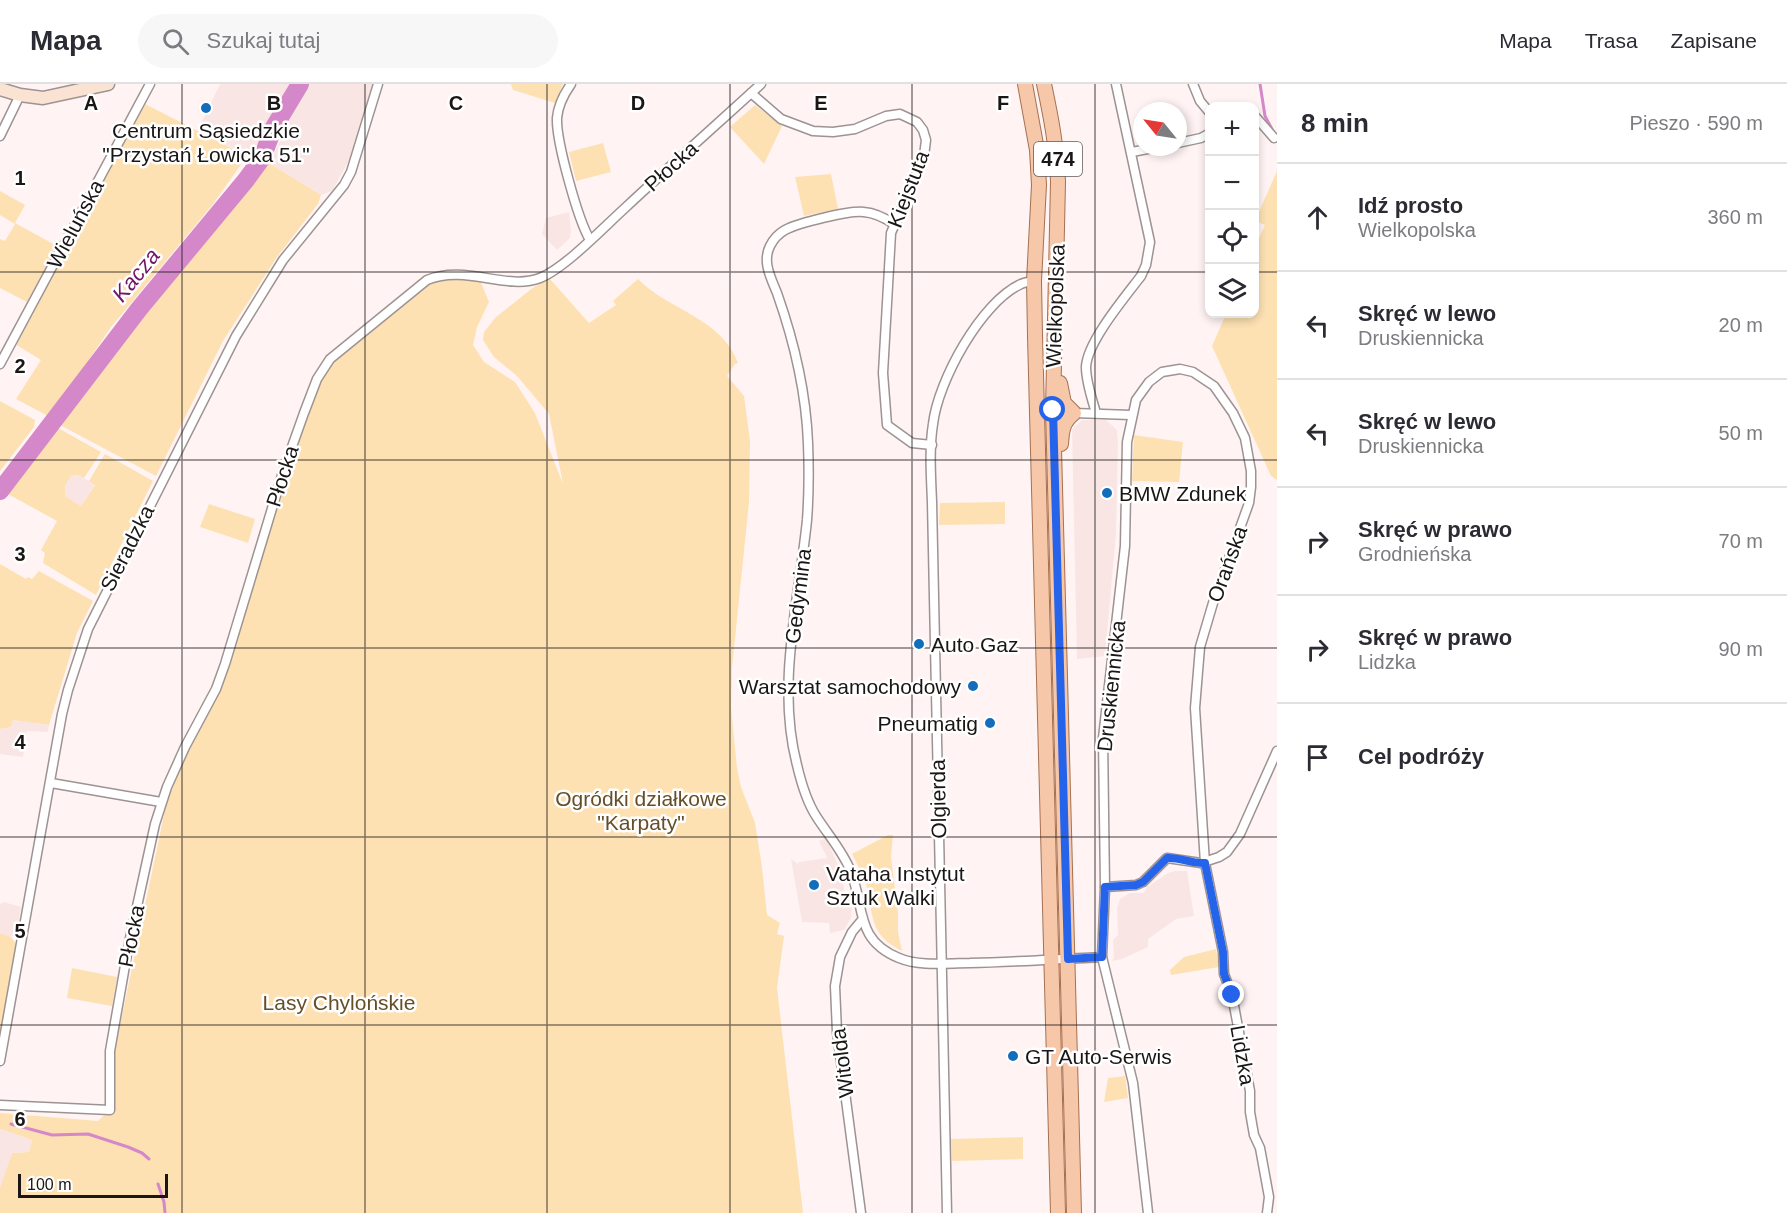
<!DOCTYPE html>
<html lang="pl">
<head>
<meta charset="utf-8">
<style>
  body { margin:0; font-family:Arial,sans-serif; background:#f7f7f7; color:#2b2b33 }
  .controls { position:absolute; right:18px; top:18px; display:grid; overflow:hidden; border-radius:12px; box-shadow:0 3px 9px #0003 }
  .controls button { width:54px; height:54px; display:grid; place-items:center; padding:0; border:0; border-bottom:2px solid #e1e1e2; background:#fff; color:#2b2b33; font:30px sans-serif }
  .compass { position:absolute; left:1133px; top:18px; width:54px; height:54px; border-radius:50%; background:#fff; box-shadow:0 3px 9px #0003; rotate:300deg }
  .scale { position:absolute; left:18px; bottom:15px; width:150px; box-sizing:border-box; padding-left:6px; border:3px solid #191615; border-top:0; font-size:16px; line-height:21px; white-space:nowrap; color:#191615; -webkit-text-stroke:4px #fff; paint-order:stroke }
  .stop { position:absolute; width:18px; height:18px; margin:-14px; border:4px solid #2563eb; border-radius:50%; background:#fff }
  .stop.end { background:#2563eb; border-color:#fff; box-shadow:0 2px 6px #0008 }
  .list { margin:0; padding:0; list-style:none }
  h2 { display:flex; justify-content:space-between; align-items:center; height:78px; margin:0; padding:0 24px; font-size:26px }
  h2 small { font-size:20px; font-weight:400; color:#7c7c81 }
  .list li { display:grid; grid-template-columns:39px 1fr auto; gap:18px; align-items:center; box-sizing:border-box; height:108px; padding:0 24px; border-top:2px solid #e1e1e2 }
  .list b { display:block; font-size:22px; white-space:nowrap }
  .list p { margin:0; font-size:20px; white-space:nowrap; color:#7c7c81 }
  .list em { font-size:20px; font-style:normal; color:#7c7c81 }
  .icon { flex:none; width:33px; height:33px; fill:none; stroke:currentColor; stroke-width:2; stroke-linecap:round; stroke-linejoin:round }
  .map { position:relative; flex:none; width:1277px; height:1129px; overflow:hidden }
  header { display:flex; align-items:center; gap:36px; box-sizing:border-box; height:84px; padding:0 30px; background:#fff; border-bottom:2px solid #e1e1e2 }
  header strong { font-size:28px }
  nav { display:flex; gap:33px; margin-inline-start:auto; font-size:21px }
  .search { width:420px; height:54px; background:#f7f7f7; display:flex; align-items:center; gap:15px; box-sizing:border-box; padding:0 21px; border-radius:33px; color:#7c7c81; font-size:22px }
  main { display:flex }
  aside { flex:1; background:#fff }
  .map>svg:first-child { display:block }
  .built { fill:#f9e6e4 }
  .green { fill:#fde1b3 }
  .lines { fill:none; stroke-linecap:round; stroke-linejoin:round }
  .stream { stroke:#d488ca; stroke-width:3 }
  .river { stroke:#d488ca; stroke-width:18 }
  .street-casing { stroke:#9d9392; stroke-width:11 }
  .secondary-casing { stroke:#9d9392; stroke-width:15 }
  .primary-casing { stroke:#a57151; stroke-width:16 }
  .street { stroke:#fff; stroke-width:8 }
  .secondary { stroke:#fbe3d4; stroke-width:12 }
  .primary { stroke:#f7c7aa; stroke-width:14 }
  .route { stroke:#2563eb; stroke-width:8 }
  .grid { fill:none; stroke:#191615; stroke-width:1.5; stroke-opacity:0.55 }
  .poi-dot { fill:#126dba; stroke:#fff; stroke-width:2 }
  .labels { text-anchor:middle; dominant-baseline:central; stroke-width:5; stroke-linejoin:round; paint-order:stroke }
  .shield { fill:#fff; stroke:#5e5c5b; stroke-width:1.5 }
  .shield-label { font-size:20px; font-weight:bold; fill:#191615 }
  .poi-label { font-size:21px; fill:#191615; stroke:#fff; text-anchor:start }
  .street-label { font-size:21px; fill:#191615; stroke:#fff }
  .park-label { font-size:21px; fill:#664f28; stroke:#fff }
  .water-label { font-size:22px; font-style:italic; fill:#71156a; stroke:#fff }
  .grid-label { font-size:20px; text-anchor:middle; font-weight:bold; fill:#191615; stroke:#fff; stroke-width:5; stroke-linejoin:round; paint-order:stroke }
</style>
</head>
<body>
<header>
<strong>Mapa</strong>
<div class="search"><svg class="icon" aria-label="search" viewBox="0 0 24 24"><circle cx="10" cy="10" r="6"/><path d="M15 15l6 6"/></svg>Szukaj tutaj</div>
<nav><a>Mapa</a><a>Trasa</a><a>Zapisane</a></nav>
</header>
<main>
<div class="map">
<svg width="1277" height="1129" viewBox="0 0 1277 1129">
  <rect width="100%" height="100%" fill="#fff4f3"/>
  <!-- built -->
  <g class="built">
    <polygon points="220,0 372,0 352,71 332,107 321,111 269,79 288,42 285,40 263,80 198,46"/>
    <polygon points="569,128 571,146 570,154 557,166 542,150 546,134"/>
    <polygon points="1082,336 1106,336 1117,346 1118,358 1116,450 1105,572 1077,575 1072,346"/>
    <polygon points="78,391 95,400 81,422 65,412 65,402 71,392"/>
    <polygon points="13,636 49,641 48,648 27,647 23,673 0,670 0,645 11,643"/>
    <polygon points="826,754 842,790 845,812 850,812 852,820 851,834 844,846 830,849 829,839 802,838 791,775 798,780 799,778 827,774 819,757"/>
    <polygon points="1175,787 1187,787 1194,832 1176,835 1148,855 1148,863 1122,875 1112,877 1114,873 1113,856 1118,851 1117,824 1120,815 1130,809 1144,809 1147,803 1168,789"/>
    <polygon points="4,818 21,823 16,850 11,853 0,849 0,820"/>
    <polygon points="0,1045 32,1056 29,1068 12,1069 0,1103"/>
  </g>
  <!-- green -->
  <g class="green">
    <polygon points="511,0 563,0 555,19 513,6"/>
    <polygon points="145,20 247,72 213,120 111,243 50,333 16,315 41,276 15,260"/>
    <polygon points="755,21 782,42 764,80 730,43"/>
    <polygon points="603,59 611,88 576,97 569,68"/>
    <polygon points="269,79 321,111 318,120 277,173 223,257 156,392 60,341 73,324 71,318 78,309 84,306 121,253"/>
    <polygon points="1277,87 1277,396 1271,392 1212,262 1226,230 1254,230 1255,163 1265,141 1255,137"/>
    <polygon points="831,90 838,125 804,132 795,93"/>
    <polygon points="0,107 25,121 15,139 57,162 27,218 0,204 0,155 5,157 15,140 0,131"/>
    <path d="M 440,195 L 480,196 L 489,218 L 477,243 L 473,261 L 484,278 L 515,298 L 535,329 L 563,400 L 549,330 L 517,292 L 494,273 L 483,256 L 484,248 L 496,233 L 534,203 L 550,195 L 589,239 L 616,221 L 613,217 L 638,195 C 668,226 722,234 738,279 L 735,280 L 727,292 L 744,312 L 750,357 L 749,418 L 732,584 L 731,623 L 737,684 L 741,703 L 755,739 L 762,783 L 767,831 L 780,839 L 777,850 L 784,852 L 777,904 L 803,1129 L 0,1129 L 0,1103 L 12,1069 L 29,1068 L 32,1056 L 0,1045 L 0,1029 L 98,1037 L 110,1026 L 115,1017 L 114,970 L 166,721 L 188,666 L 219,608 L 229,581 L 286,391 L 325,286 L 337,273 L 420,204 Z"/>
    <polygon points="0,317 35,336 34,343 0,387"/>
    <polygon points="58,344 101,368 84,394 78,391 71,392 65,402 65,412 81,422 95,401 89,397 105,370 153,397 96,511 43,479 45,469 41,466 57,437 8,410 44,358 46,359"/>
    <polygon points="1134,351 1183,358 1179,398 1132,397"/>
    <polygon points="1005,418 1005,440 939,441 940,419"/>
    <polygon points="209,420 255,435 248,459 200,443"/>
    <polygon points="0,480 26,495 28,493 32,495 39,487 93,517 77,549 49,641 13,636 11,643 0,645"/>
    <path d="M 888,751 L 893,751 L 891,773 L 898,829 L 898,848 L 902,867 C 868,850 874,831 866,800 C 863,790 857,780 852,770 Z"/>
    <polygon points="0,849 11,853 16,860 0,949"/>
    <polygon points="1216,865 1219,883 1171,891 1170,886 1184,873"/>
    <polygon points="72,884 117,893 112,922 67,914"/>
    <polygon points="1125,992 1128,1014 1104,1018 1108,994"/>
    <polygon points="1023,1053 1023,1075 952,1077 951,1055"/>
  </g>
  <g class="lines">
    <!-- stream -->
    <g class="stream">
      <polyline points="1260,0 1265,32 1273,47"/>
      <polyline points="11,1040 52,1051 88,1050 128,1063 142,1069 149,1075"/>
      <polyline points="158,1100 164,1118 165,1129"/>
    </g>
    <!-- river -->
    <polyline class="river" points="0,407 139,225 246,96 262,74 273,45 300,0"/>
    <defs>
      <g id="street">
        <path d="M 571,0 C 564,10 558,22 557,34 C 556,57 578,136 590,156"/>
        <polyline points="1193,0 1200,17 1210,29"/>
        <polyline points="751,9 781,35 813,47 833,48 855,45 886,32 900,30 917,38 923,46 926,56 924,72 891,149 883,289 887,341 912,359 932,361"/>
        <polyline points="1254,31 1274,54"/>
        <polyline points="0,52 20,11"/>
        <polyline points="1178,59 1201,54 1210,49"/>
        <polyline points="1132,68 1158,63"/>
        <path d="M 894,140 C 885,134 875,129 864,128 C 850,126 798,139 785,146 C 778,150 773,156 770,162 C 762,178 771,194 777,209 C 794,257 806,308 808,359 C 809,385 809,410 807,436 C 799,516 776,601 797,681 C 801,698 807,718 816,732 C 828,751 843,767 851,788 C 865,824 855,856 899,874 C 921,883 947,879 970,879 C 1014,878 1058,875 1102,873"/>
        <polyline points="0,280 150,0"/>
        <polyline points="1074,329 1131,331"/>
        <path d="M 1096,329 C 1092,315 1086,298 1086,283 C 1087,258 1125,213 1141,192 L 1146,181 L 1150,158 L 1116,0"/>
        <polyline points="51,699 161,718"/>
        <polyline points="1105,803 1136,801 1143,798 1167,774 1201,779 1219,773 1227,768 1240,750 1277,667"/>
        <polyline points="0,977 62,630 68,606 88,545 236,252 283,176 344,101 351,88 378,0"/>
        <path d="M 0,1021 L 110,1026 L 110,967 L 129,859 L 155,740 L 167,703 L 185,663 L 216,605 L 225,580 L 283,388 L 304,329 L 317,295 L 330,275 L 427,196 C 466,180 506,207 540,194 C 565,184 604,143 625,124 C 670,82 716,41 761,0"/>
        <polyline points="861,1129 837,948 835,902 840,873 852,848 862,836"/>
        <path d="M 947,1129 L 932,418 C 931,392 929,365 933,340 C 938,297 981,218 1021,200 C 1025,198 1030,198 1034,197"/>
        <polyline points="1148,1129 1133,999 1102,873 1105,803 1103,654 1125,462 1127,358 1136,316 1149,298 1162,288 1180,285 1193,288 1214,302 1233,329 1245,354 1251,387 1251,403 1249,419 1213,519 1200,563 1195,624 1205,779 1223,868 1224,890 1232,911 1250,1007 1250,1028 1254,1051 1260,1064 1269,1113 1267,1129"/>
      </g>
      <polyline id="secondary" points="0,5 20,11 43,14 108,0"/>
      <g id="primary">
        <polyline points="1025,0 1037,66 1039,101 1034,197 1035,252 1058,1129"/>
        <path d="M 1044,0 C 1051,33 1057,64 1058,98 L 1053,326 L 1074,1129"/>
        <path d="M 1060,299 L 1064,319 L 1074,329 C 1063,338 1062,345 1061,360"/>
      </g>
    </defs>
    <!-- street casing -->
    <use href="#street" class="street-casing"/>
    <!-- secondary casing -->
    <use href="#secondary" class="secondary-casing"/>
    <!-- primary casing -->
    <use href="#primary" class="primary-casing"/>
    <!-- street -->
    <use href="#street" class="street"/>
    <!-- secondary -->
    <use href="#secondary" class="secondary"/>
    <!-- primary -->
    <use href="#primary" class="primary"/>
  </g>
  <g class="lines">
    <!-- route -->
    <path class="route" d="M 1053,326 L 1068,875 L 1102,873 L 1105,803 L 1136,801 L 1143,798 L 1167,774 C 1180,773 1191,780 1205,779 L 1223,868 L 1224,890 L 1232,911"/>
  </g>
  <!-- grid -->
  <path class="grid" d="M 182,0 L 182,1129M 365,0 L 365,1129M 547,0 L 547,1129M 730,0 L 730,1129M 912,0 L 912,1129M 1095,0 L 1095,1129M 0,188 L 1210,188M 1254,188 L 1277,188M 0,376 L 1277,376M 0,564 L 1277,564M 0,753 L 1277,753M 0,941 L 1277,941"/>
  <!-- markers -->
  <g class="poi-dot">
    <circle cx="206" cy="24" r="6"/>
    <circle cx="1107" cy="409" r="6"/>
    <circle cx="919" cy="560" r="6"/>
    <circle cx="973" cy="602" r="6"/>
    <circle cx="990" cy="639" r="6"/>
    <circle cx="814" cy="801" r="6"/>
    <circle cx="1013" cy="972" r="6"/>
  </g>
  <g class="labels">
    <!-- shield labels -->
    <rect class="shield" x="1034" y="58" width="48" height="34" rx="4.5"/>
    <g class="shield-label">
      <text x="1058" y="75">474</text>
    </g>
    <!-- poi labels -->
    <g class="poi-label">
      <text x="206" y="46" text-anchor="middle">Centrum Sąsiedzkie<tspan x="206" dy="24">"Przystań Łowicka 51"</tspan></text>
      <text x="1119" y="409">BMW Zdunek</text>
      <text x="931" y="560">Auto Gaz</text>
      <text x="961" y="602" text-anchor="end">Warsztat samochodowy</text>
      <text x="978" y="639" text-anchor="end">Pneumatig</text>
      <text x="826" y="789">Vataha Instytut<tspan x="826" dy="24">Sztuk Walki</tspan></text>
      <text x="1025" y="972">GT Auto-Serwis</text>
    </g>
    <!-- street labels -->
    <g class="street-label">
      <text transform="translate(671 82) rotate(-42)">Płocka</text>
      <text transform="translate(908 105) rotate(-69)">Kiejstuta</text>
      <text transform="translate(75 140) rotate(-62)">Wieluńska</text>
      <text transform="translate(1055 222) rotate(-88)">Wielkopolska</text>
      <text transform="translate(282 392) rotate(-72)">Płocka</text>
      <text transform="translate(127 464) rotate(-63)">Sieradzka</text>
      <text transform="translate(1227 480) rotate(-70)">Orańska</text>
      <text transform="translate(798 512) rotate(-83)">Gedymina</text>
      <text transform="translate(1111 602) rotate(-84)">Druskiennicka</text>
      <text transform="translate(938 715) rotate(-91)">Olgierda</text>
      <text transform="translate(131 852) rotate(-79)">Płocka</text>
      <text transform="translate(1243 971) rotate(80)">Lidzka</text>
      <text transform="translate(842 979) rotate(-97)">Witolda</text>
    </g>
    <!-- park labels -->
    <g class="park-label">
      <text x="641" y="714">Ogródki działkowe<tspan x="641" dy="24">"Karpaty"</tspan></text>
      <text x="339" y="918">Lasy Chylońskie</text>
    </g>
    <!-- water labels -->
    <g class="water-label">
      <text transform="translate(136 191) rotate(-51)">Kacza</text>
    </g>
  </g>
  <g class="grid-label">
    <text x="91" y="26">A</text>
    <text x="274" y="26">B</text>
    <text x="456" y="26">C</text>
    <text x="638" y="26">D</text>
    <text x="821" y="26">E</text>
    <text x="1003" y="26">F</text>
    <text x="20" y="101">1</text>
    <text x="20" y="289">2</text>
    <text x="20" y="477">3</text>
    <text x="20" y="665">4</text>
    <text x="20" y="854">5</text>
    <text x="20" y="1042">6</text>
  </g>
</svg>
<div class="controls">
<button>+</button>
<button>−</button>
<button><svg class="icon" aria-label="locate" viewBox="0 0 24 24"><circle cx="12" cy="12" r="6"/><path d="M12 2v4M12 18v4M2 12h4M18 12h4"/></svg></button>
<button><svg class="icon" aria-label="layers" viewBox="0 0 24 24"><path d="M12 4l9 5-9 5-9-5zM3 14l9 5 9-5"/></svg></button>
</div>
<svg class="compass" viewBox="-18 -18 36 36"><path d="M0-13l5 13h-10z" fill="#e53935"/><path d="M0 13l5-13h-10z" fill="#7c7c81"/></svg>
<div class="scale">100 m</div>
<div class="stop" style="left:1053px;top:326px"></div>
<div class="stop end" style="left:1232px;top:911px"></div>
</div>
<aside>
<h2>8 min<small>Pieszo · 590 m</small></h2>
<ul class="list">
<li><svg class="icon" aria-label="ahead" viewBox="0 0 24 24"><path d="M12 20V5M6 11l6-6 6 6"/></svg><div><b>Idź prosto</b><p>Wielkopolska</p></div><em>360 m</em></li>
<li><svg class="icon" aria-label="left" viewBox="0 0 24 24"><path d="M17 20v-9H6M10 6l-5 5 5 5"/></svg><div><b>Skręć w lewo</b><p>Druskiennicka</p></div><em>20 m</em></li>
<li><svg class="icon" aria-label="left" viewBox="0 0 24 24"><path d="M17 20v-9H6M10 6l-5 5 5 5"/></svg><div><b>Skręć w lewo</b><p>Druskiennicka</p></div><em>50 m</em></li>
<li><svg class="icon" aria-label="right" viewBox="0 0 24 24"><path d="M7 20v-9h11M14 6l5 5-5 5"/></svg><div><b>Skręć w prawo</b><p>Grodnieńska</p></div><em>70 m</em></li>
<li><svg class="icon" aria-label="right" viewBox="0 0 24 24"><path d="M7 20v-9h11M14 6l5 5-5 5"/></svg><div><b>Skręć w prawo</b><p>Lidzka</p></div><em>90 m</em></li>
<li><svg class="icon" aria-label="arrive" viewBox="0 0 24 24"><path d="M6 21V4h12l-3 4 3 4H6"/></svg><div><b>Cel podróży</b></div></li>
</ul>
</aside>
</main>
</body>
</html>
